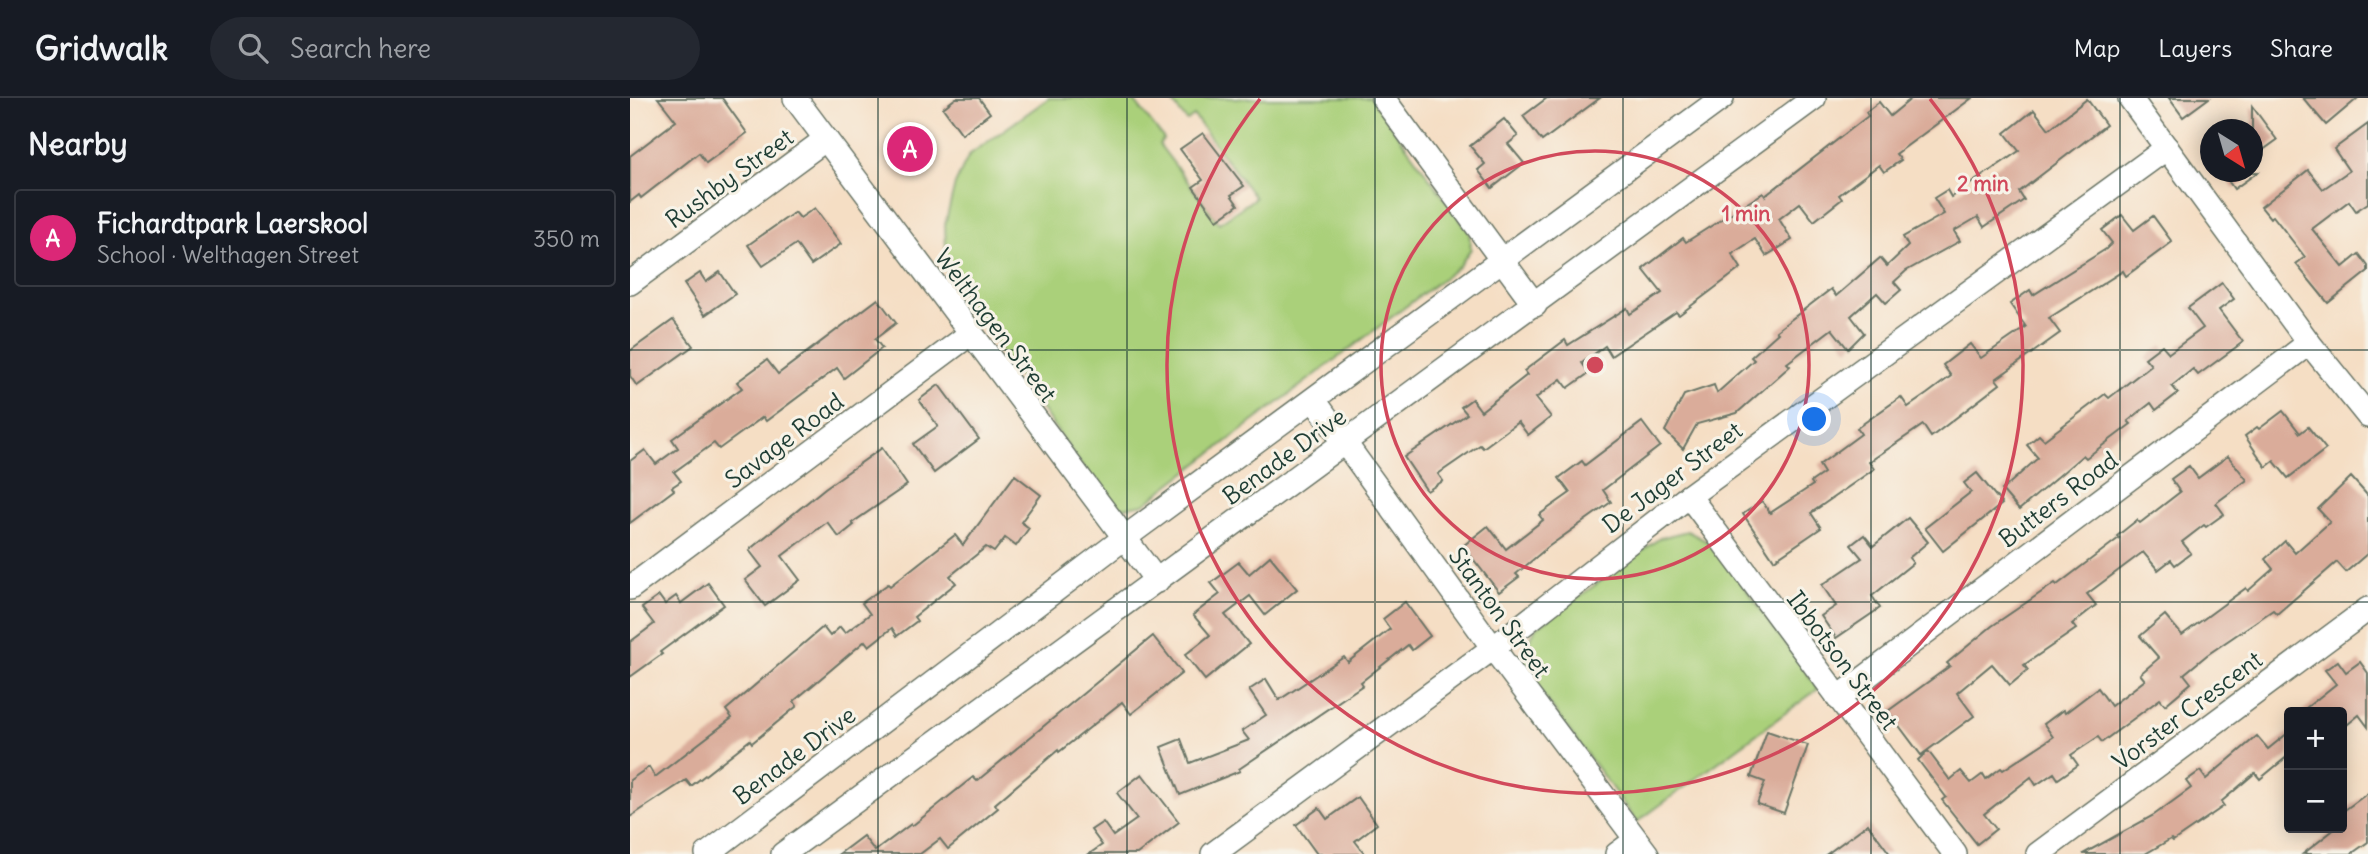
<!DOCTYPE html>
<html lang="en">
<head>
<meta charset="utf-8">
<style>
  body { margin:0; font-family:Delius,sans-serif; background:#242831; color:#f1f3f6 }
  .controls { position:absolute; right:21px; bottom:21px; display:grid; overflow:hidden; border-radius:7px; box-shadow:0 4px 18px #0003 }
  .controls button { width:63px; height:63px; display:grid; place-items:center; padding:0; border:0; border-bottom:2px solid #363941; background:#171b24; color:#f1f3f6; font:35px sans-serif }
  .compass { position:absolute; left:1570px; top:21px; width:63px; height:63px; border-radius:50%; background:#171b24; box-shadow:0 4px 18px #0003; rotate:143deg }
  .you { position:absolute; left:1185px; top:322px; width:24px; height:24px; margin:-18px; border:5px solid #fff; border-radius:50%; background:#1a73e8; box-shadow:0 0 0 10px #1a73e833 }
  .badge { display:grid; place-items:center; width:46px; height:46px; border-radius:50%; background:#db2777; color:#fff; font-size:23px; font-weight:700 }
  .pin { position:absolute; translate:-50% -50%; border:4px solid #fff; box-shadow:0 2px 7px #0006 }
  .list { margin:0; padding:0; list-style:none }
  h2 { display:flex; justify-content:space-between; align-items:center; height:91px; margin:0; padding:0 28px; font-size:30px }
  h2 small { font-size:23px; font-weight:400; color:#9ea1a6 }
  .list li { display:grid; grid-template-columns:46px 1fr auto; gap:21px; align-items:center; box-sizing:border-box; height:98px; margin:0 14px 14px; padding:0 14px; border:2px solid #363941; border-radius:7px }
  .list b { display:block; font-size:26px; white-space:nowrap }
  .list p { margin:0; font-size:23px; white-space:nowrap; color:#9ea1a6 }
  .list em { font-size:23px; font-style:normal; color:#9ea1a6 }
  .icon { flex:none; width:38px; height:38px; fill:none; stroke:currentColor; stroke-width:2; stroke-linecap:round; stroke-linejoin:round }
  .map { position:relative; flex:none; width:1738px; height:756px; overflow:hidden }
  header { display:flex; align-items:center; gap:42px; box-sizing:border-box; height:98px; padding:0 35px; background:#171b24; border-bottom:2px solid #363941 }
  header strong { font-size:33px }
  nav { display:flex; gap:38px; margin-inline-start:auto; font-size:24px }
  .search { width:490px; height:63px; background:#242831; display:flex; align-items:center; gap:18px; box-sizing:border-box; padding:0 24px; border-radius:38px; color:#9ea1a6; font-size:26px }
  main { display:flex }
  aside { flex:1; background:#171b24 }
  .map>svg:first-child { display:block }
  .green { fill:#aad07a; stroke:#648657; stroke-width:2 }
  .building { fill:#daac9a }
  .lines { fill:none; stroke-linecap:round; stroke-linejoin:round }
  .minor-casing { stroke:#6a7566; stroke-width:26 }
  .minor { stroke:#fff; stroke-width:23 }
  .grid { fill:none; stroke:#1f3d34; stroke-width:2; stroke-opacity:0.55 }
  .ring { fill:none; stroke:#d1495b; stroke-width:3.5 }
  .labels { text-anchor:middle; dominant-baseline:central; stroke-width:6; stroke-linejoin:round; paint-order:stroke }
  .street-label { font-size:24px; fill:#1f3d34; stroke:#f7f3e8 }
  .centre { fill:#d1495b; stroke:#f7f3e8; stroke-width:3.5 }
  .ring-label { font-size:21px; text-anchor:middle; font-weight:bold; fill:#d1495b; stroke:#f7f3e8; stroke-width:6; stroke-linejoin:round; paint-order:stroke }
</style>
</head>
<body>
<header>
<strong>Gridwalk</strong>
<div class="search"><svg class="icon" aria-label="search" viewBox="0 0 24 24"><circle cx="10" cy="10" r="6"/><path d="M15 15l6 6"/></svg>Search here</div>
<nav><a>Map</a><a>Layers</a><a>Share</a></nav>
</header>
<main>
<aside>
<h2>Nearby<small></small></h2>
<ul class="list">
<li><span class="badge">A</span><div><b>Fichardtpark Laerskool</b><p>School · Welthagen Street</p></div><em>350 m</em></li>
</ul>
</aside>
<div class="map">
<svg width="1738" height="756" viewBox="0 0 1738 756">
  <rect width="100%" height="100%" fill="#f7f3e8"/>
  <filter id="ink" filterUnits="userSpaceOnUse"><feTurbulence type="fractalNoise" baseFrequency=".0143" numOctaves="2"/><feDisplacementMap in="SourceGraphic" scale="14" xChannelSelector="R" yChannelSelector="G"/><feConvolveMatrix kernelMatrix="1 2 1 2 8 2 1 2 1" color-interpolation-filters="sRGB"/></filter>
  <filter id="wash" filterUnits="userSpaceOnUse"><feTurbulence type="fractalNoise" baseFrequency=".00686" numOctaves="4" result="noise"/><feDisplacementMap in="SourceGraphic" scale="28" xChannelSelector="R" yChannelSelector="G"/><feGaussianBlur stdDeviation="1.57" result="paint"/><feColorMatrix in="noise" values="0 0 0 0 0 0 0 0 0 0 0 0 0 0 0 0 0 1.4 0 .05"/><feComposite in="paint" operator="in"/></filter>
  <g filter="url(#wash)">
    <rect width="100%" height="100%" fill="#f5dec4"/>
    <!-- green -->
    <g class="green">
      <polygon points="419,0 502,0 534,41 529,46 589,125 625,100 564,18 557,23 539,0 741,0 839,134 841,151 828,169 514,406 492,410 470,394 317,176 315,127 325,86 339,57"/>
      <polygon points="1057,433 1084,447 1188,591 1007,724 895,573 894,552 906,530 1030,440"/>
    </g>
    <g id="blocks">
      <!-- building -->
      <g class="building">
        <polygon points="28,0 92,0 117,35 76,65 69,55 11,100 9,97 0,104 0,58 46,23"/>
        <polygon points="326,0 349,0 360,15 332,36 313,10"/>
        <polygon points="917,0 970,0 912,43 893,18"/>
        <polygon points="1282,0 1342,0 1266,56 1271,62 1254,74 1249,67 1209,97 1212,101 1184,123 1170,105 1149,121 1162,142 1136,158 1125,141 1102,156 1111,170 1049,217 1046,214 981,258 975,248 952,265 959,275 938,290 931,281 906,300 921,319 898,337 888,324 853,350 850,347 808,376 813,383 797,393 774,359 837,316 831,309 842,301 851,313 897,277 894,273 935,242 938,247 997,210 1000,216 1032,195 1013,171 1053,140 1056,144 1133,95 1135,98 1238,18 1236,14 1249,4 1260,18"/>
        <polygon points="1539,0 1579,0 1553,19"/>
        <polygon points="1673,0 1728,0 1696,27"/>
        <polygon points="1457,1 1476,27 1389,94 1394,102 1354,129 1348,119 1324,133 1330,143 1276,173 1264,184 1271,192 1256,205 1247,195 1221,218 1234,235 1218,251 1202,231 1157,265 1160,268 1107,315 1067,326 1053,351 1035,333 1054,297 1084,287 1087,295 1124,262 1121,259 1148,235 1146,233 1201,191 1206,198 1250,160 1257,168 1278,148 1273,139 1314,116 1304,100 1317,92 1321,99 1389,53 1375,35 1404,12 1419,31"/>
        <polygon points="1622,8 1647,42 1622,60"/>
        <polygon points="874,21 888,38 878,46 894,65 862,90 848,72 855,66 840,48"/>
        <polygon points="1738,26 1738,105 1726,113 1719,103 1682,131 1713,169 1729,156 1738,168 1738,173 1698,205 1666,166 1675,159 1643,118 1640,120 1631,109 1678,72 1693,91 1719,73 1704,51"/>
        <polygon points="573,35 614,88 601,97 608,107 587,122 563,89 573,82 550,51"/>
        <polygon points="1592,74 1628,74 1604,91"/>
        <polygon points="185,110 211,146 181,167 166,146 133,168 118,147 165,114 170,120"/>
        <polygon points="1492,117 1504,132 1523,118 1542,144 1496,178 1493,173 1419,220 1430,235 1366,281 1370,286 1301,339 1293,327 1239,364 1244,371 1181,415 1191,430 1144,462 1113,416 1132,403 1140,415 1183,387 1181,384 1194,375 1189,367 1231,336 1227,330 1271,299 1278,309 1297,296 1321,278 1313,267 1340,246 1351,260 1396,229 1380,206 1400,192 1403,197 1476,151 1482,145 1472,132"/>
        <polygon points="90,174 105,196 75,217 54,186 70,175 76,184"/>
        <polygon points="1592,185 1604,201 1589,212 1613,244 1568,277 1563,271 1542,288 1548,295 1526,312 1521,305 1498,323 1501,326 1456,360 1453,357 1389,412 1372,392 1408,360 1397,347 1409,337 1414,342 1475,296 1479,300 1521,267 1515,260 1532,247 1539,255 1573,230 1558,210"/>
        <polygon points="248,201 266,225 245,241 252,250 214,280 207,270 136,323 133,319 89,351 84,345 44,374 51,383 42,389 44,392 0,425 0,363 15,352 26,366 48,350 42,341 112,290 107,284 137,262 148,276"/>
        <polygon points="43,222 63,248 7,288 0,278 0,253"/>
        <polygon points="309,287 349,341 304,375 283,346 308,328 289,302"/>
        <polygon points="1653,313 1670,335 1678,329 1696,351 1658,380 1644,363 1636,369 1615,338 1627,329 1629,331"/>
        <polygon points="1012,324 1030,348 973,392 981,404 918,449 886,476 889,479 869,494 833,448 858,428 876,451 913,422 909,417 940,395 929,380 952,363 955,367"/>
        <polygon points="252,350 277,387 222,425 224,427 209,439 197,424 152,458 170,482 135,508 115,482 132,469 119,452 195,390"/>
        <polygon points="1598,358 1617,382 1586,405 1594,416 1576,429 1574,427 1552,444 1561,455 1545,467 1541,462 1528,472 1513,454 1457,496 1466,507 1442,526 1446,531 1394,567 1398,572 1380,587 1362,566 1327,595 1344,618 1291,657 1258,613 1320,568 1317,565 1362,528 1425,485 1427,487 1489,440 1487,438 1507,422 1510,425 1550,394 1541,381 1559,368 1568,380"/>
        <polygon points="1347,375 1372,406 1313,453 1295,430 1341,394 1334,385"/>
        <polygon points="385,377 411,397 391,424 399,430 386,448 375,440 364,454 356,449 320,478 326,485 284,519 287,523 267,538 262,530 239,548 235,543 164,603 167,608 122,645 120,642 61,688 56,682 0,719 0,682 19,669 25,679 102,620 96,612 193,529 200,538 210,529 215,535 240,516 232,505 258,486 260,488 325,437 333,447"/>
        <polygon points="1721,379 1738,398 1738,455 1716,474 1707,464 1647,516 1643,512 1577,557 1554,576 1561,585 1535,607 1530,601 1472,644 1468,639 1441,657 1448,667 1428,681 1424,675 1406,687 1401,679 1354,716 1366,731 1347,746 1312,702 1316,699 1288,662 1298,653 1320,682 1331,673 1341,685 1353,676 1356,681 1371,670 1373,672 1423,639 1414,626 1433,612 1435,615 1468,590 1481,608 1515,582 1510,576 1529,560 1510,538 1535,517 1552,537 1616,490 1618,493 1643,471 1635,461 1655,443 1665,455 1700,424 1688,411"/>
        <polygon points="1278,420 1298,444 1279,460 1283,465 1242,498 1250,510 1206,540 1191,518 1206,508 1192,487 1232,460 1221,447 1234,437 1243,448"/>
        <polygon points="640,458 667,491 635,517 620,498 595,517 619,546 575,582 555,557 580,537 563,517 590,496 581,485 609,464 619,476"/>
        <polygon points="78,485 94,507 30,554 32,556 0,579 0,544 24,526 12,510 29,498 35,506 46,498 51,505"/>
        <polygon points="775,504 800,538 782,552 778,547 731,584 733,587 609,671 610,673 550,697 531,649 551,641 560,665 619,642 612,633 636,617 619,592 636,581 649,602 714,559 718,564 760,531 753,521"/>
        <polygon points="523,538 552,575 501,616 492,604 429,654 428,652 365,706 368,710 318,751 310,741 290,756 209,756 233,738 245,753 281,726 282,728 343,679 347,683"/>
        <polygon points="1708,563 1716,574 1730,564 1738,575 1738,629 1729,617 1712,631 1712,614 1671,614 1706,586 1695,572"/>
        <polygon points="1137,633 1178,647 1154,715 1127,706 1135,684 1121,679"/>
        <polygon points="1659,634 1659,657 1630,681 1625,675 1591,704 1594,708 1543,743 1541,741 1515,756 1453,756 1524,717 1561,690 1556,683 1570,673 1576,681 1627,638 1638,651"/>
        <polygon points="512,676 549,724 507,756 459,756 472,747 461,732 473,724 483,738 507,721 487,695"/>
        <polygon points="1738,695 1738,744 1721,756 1673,756 1706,730 1712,730 1712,714"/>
        <polygon points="728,699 747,726 725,743 735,756 687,756 666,727 689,710 697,721"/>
        <polygon points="1238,726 1260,756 1197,756"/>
      </g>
    </g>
  </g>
  <g filter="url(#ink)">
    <use href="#blocks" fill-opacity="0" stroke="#6a7566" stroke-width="2"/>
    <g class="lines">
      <defs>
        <g id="minor">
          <polyline points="165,0 527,483"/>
          <polyline points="753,0 905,207"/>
          <polyline points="1500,0 1679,245 1738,318"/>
          <polyline points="0,185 196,41"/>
          <polyline points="684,302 863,550 1017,756"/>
          <polyline points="1059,398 1325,756"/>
          <polyline points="0,490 340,236"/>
          <polyline points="1208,600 1679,245"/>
          <polyline points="77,756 493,441 1092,0"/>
          <polyline points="153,756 1184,0"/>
          <polyline points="583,756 863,550 1059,398 1537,50"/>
          <polyline points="987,756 1006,742"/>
          <polyline points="1408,756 1738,511"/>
        </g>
      </defs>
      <!-- minor casing -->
      <use href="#minor" class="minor-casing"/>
      <!-- minor -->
      <use href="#minor" class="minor"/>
    </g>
  </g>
  <!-- grid -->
  <path class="grid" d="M 248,0 L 248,756M 497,0 L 497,756M 745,0 L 745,756M 993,0 L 993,756M 1241,0 L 1241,756M 1490,0 L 1490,756M 0,252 L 1738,252M 0,504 L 1738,504"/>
  <!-- distance rings -->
  <g class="ring">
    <circle cx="965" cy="267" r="214"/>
    <path d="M1300 1A428 428 0 1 1 630 1"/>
  </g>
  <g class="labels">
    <!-- street labels -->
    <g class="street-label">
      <text transform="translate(99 80) rotate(-36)">Rushby Street</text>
      <text transform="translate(366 227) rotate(53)">Welthagen Street</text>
      <text transform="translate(154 342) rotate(-37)">Savage Road</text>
      <text transform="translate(654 358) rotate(-36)">Benade Drive</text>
      <text transform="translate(1042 379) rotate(-37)">De Jager Street</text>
      <text transform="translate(1428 401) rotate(-37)">Butters Road</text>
      <text transform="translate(870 514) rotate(54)">Stanton Street</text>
      <text transform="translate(1213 562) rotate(53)">Ibbotson Street</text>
      <text transform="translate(1557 612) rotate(-37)">Vorster Crescent</text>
      <text transform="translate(164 657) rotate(-37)">Benade Drive</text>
    </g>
  </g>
  <circle cx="965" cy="267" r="10" class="centre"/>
  <g class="ring-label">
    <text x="1353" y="93">2 min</text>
    <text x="1116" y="123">1 min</text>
  </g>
</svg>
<div class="controls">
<button>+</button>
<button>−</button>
</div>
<svg class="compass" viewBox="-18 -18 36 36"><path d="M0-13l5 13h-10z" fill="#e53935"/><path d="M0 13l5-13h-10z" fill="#9ea1a6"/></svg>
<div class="you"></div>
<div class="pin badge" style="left:280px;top:51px">A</div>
</div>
</main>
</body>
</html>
